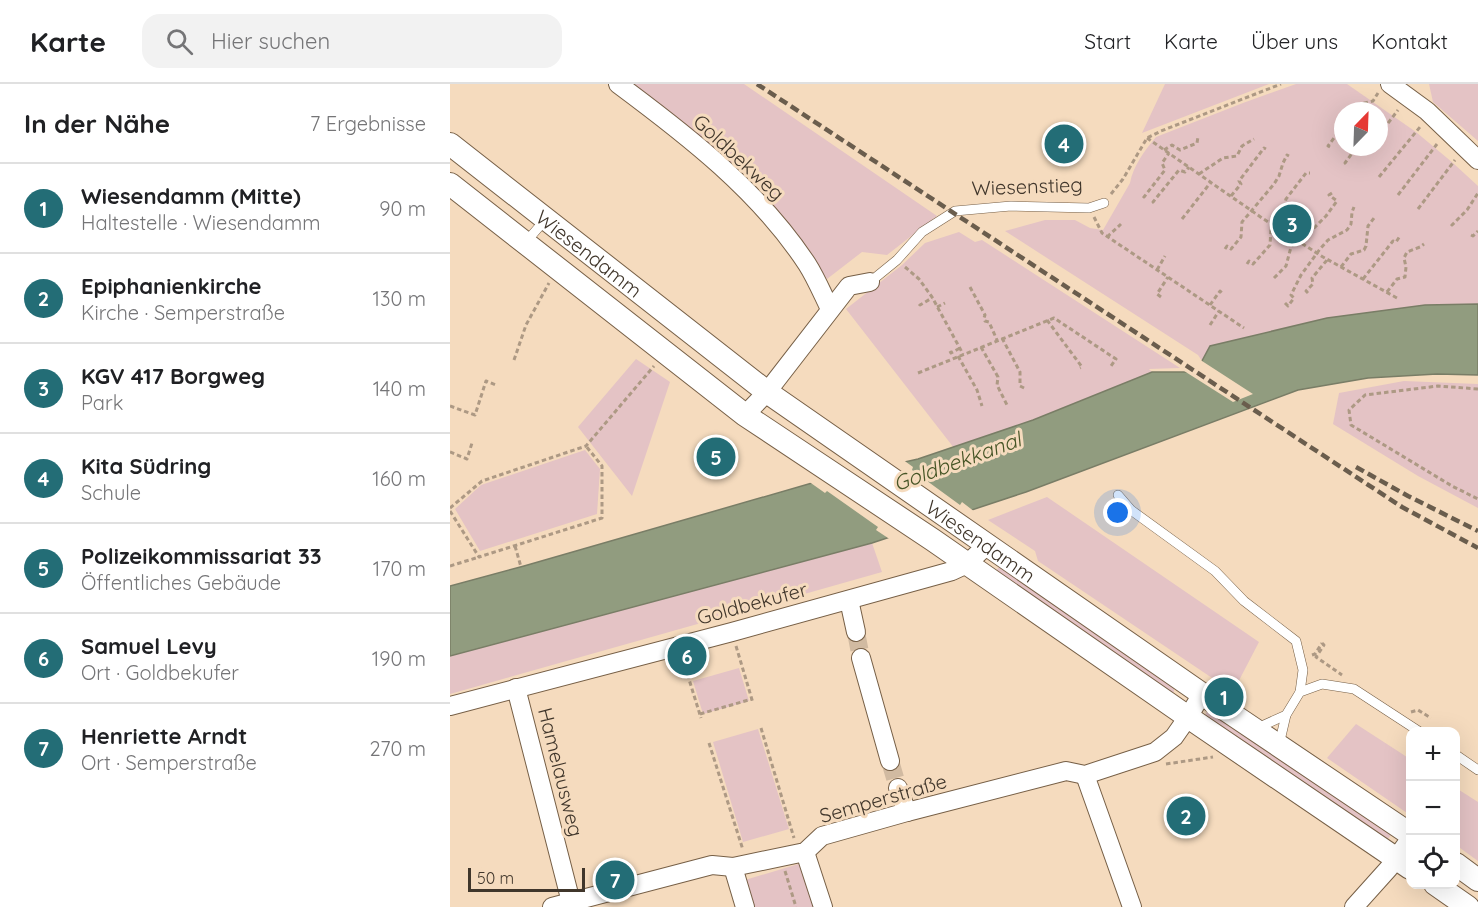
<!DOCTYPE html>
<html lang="de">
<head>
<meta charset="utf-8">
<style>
  body { margin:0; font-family:Quicksand,sans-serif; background:#f2f2f2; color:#202124 }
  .controls { position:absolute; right:18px; bottom:18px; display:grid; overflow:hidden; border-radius:12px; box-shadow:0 6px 24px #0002 }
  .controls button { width:54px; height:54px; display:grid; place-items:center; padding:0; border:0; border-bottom:2px solid #e0e0e0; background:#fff; color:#202124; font:30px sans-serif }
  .compass { position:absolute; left:884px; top:18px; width:54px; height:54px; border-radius:50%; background:#fff; box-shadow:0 6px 24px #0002; rotate:23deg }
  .scale { position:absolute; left:18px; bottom:15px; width:117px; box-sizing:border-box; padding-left:6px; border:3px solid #40362b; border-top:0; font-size:16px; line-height:21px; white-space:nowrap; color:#40362b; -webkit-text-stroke:4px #f5dbbe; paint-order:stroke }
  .you { position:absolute; left:668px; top:429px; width:21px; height:21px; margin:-15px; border:4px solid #fff; border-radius:50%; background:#1a73e8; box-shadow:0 0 0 9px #1a73e833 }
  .badge { display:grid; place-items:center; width:39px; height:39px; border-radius:50%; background:#236d76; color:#fff; font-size:20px; font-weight:700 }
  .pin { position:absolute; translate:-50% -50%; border:3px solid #fff; box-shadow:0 2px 6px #0006 }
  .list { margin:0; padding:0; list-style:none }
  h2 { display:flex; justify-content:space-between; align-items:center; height:78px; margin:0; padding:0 24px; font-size:26px }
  h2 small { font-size:20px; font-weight:400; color:#757577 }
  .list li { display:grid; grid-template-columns:39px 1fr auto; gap:18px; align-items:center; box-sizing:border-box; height:90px; padding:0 24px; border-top:2px solid #e0e0e0 }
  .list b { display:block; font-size:22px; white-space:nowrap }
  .list p { margin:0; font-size:20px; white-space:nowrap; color:#757577 }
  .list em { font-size:20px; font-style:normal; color:#757577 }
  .icon { flex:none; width:33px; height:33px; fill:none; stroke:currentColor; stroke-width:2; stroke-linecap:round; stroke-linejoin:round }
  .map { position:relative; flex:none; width:1028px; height:823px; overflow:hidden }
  header { display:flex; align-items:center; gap:36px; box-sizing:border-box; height:84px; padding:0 30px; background:#fff; border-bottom:2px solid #e0e0e0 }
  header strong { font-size:28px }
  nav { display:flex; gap:33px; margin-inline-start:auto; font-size:21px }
  .search { width:420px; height:54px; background:#f2f2f2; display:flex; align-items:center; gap:15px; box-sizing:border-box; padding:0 21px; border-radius:18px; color:#757577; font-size:22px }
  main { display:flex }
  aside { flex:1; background:#fff }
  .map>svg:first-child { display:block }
  .green { fill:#e4c3c5; fill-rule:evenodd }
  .water { fill:#919c7f; stroke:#797d66; stroke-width:1.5 }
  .pier { fill:#f5dbbe }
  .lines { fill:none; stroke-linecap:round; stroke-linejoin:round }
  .minor-tunnel { stroke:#d1baa1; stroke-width:18; stroke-dasharray:18 9; stroke-linecap:butt }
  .service-casing { stroke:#765f46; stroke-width:10 }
  .minor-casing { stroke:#765f46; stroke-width:20 }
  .tertiary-casing { stroke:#765f46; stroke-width:24 }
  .path { stroke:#ad9984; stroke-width:3; stroke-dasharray:4.5 3; stroke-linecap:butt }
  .service { stroke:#fff; stroke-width:9 }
  .minor { stroke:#fff; stroke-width:18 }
  .tertiary { stroke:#fff; stroke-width:22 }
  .rail { stroke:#6a5d4d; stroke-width:4.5; stroke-dasharray:9 4.5; stroke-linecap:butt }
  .labels { text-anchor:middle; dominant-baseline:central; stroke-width:6; stroke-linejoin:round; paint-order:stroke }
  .street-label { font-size:20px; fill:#40362b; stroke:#f5dbbe }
  .water-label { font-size:21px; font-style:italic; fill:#465526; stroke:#f5dbbe }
</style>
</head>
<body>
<header>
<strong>Karte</strong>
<div class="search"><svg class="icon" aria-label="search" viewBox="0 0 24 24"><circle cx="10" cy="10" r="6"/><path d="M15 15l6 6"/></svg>Hier suchen</div>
<nav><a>Start</a><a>Karte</a><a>Über uns</a><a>Kontakt</a></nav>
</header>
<main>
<aside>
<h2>In der Nähe<small>7 Ergebnisse</small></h2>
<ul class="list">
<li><span class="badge">1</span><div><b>Wiesendamm (Mitte)</b><p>Haltestelle · Wiesendamm</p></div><em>90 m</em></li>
<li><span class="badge">2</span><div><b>Epiphanienkirche</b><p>Kirche · Semperstraße</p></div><em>130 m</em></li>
<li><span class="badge">3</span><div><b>KGV 417 Borgweg</b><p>Park</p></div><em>140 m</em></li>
<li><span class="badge">4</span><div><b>Kita Südring</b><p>Schule</p></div><em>160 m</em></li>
<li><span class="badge">5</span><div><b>Polizeikommissariat 33</b><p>Öffentliches Gebäude</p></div><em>170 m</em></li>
<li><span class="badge">6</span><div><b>Samuel Levy</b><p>Ort · Goldbekufer</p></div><em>190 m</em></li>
<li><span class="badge">7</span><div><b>Henriette Arndt</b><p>Ort · Semperstraße</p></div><em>270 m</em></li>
</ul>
</aside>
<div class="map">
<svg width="1028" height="823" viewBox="0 0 1028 823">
  <rect width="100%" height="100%" fill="#f5dbbe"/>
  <!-- green -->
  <g class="green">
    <polygon points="182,0 294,0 487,132 437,171 412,168 377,195 309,101"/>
    <polygon points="715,0 819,0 692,49"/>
    <path d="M 846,0 L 897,0 L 966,48 L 1003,79 L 1028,102 L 1028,220 L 975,221 L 761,262 L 752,277 L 748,271 L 555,147 L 595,136 L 625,136 L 640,144 L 653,146 L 680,99 C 683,82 695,66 706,53 L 793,19 ZM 893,27 L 929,27 L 929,63 L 893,63 Z"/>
    <polygon points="979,0 1028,0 1028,57 983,18"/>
    <polygon points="509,148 525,158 532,156 730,284 699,285 702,288 583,336 504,364 396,225 452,181 475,159"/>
    <polygon points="186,275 220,298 182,412 128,343"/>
    <polygon points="954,297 1028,300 1028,424 968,392 883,340 889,309"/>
    <polygon points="135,366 150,385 147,430 30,467 5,425 31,401"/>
    <polygon points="597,413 809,558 783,608 588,477 585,467 538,436"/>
    <polygon points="422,459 432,488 0,610 0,572"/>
    <polygon points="549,483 553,483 724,602 724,608 719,609 545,488"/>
    <polygon points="289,584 299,617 253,630 243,597"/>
    <polygon points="758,626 941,751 938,755 934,756 755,631"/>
    <polygon points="906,640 960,675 960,731 877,674"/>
    <polygon points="308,645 339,745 293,758 263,658"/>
    <polygon points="1006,704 1028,718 1028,777 1006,761"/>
    <polygon points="352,779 365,823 303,823 295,796"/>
  </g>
  <!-- water -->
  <polygon class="water" points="1028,220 1028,291 987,290 918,294 848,306 576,408 422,459 0,572 0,502 74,482 362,399 468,375 583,336 702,288 746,288 760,262 877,234 975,221"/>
  <!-- pier -->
  <g class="pier">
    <polygon points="750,275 752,277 803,310 783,318 731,285 745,285"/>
    <polygon points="452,375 463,383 462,386 510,421 512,418 525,428 441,456 426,446 428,443 377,407 375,409 358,397"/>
  </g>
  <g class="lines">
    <!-- minor-tunnel -->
    <g class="minor-tunnel">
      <polyline points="406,548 411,574"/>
      <polyline points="440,677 448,704"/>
    </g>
    <defs>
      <g id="service">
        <polyline points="75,159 95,136"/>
        <polyline points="420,198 447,176 472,148 505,127 561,122 639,124 654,119"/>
        <polyline points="668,411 681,426 765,487 794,517 846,557 853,586 850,608"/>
        <polyline points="805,645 836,631"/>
        <polyline points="829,661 836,631 850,608 872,600 904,605 970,648"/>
        <polyline points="1006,671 1028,686"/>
      </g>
      <g id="minor">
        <path d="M 168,0 C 238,52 309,107 357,180 C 366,194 373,211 380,225"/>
        <polyline points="940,0 977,27 1028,76"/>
        <polyline points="295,331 317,308 399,202 420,198"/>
        <polyline points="399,516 406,548"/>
        <polyline points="411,574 440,677"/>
        <polyline points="66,604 121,818"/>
        <polyline points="0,622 282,548 502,487 517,480 537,461"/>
        <polyline points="635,691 682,823"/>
        <polyline points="448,704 457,728"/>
        <polyline points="355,768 373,823"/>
        <polyline points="283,783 295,823"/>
        <polyline points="102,823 262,781 283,783 355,768 372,752 457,728 616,687 635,691 705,668 724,653 738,633 752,610"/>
        <polyline points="904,823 939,784 960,755"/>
      </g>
      <g id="tertiary">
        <path id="s1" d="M 0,60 L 317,308 L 752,610 L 960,750"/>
        <polyline points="0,100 295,331 483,456 738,633 960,784"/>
        <polyline points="1006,780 1028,796"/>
        <polyline points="985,800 1018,823"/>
      </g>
    </defs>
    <!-- service casing -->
    <use href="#service" class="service-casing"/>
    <!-- minor casing -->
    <use href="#minor" class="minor-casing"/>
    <!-- tertiary casing -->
    <use href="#tertiary" class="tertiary-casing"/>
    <!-- path -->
    <g class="path">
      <polyline points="901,27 910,20 923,17 928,9"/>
      <polyline points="929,51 948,26"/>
      <polyline points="697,54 812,134 873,173 947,214"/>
      <polyline points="880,63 878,62 887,50 893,39"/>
      <polyline points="714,66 722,61 730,66 747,59 748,53"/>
      <polyline points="896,80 895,79 903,68 912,70 919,63"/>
      <polyline points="749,90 773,74 787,72 792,62 804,55"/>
      <polyline points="929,93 970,43"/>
      <polyline points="661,110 673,95 697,54 711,47 831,0"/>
      <polyline points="948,111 987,60"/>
      <polyline points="693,112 694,113 715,86 712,79 719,69"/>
      <polyline points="781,112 791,100 789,97 814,64 816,65"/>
      <polyline points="704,119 703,118 729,86 735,88 739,83"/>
      <polyline points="968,125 1005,76"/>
      <polyline points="644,133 652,149 794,244"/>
      <polyline points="732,135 761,98"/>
      <polyline points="1001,140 1002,141 1017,126 1028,109"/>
      <polyline points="1021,151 1023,152 1028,147"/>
      <polyline points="657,153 671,140"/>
      <polyline points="775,165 777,162 781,165 791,153 792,138 824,100 829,92 833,79 837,71 839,72"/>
      <polyline points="797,180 799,177 803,180 820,161 821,145 832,130 836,115 856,89 860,89"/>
      <polyline points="455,183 469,195 482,213 513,270"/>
      <polyline points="891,183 901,170 914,166 916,162 918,142 924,134"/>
      <polyline points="707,186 715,172"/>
      <polyline points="824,194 836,182 841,163 850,152 854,147 863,145 876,132 887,117 879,111 882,109"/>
      <polyline points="913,195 943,157 946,158 950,152"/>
      <polyline points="520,203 535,231 534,234 535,237 539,238 547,256"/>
      <polyline points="937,208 947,195 955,193 956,183 954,174 957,168 970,163 974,160"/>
      <polyline points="858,209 856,207 863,200 862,194 877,176"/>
      <polyline points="711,213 707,210 718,193"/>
      <polyline points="835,219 838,222 844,214 841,211 851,191 870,165 878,156 897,146 901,140 902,128 904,123"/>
      <polyline points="469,220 470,221 482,214"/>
      <polyline points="760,221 770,207 773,210"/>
      <polyline points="487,223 495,219"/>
      <polyline points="597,236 632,283 630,284"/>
      <polyline points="760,241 769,227"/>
      <polyline points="552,254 570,288 570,302 576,305"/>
      <polyline points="531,263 548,293 547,301 557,321"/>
      <polyline points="500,267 501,269 510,264"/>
      <polyline points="508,272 527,306 532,322"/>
      <polyline points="64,276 76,241 99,199"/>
      <polyline points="468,289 604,234 666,275 661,282"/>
      <polyline points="1028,305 988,302 915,311 899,326 901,341 1002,402 1028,415"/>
      <polyline points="0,322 25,331 36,297 46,301"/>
      <polyline points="0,368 17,375 22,359"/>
      <polyline points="0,424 32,397 136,362 204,282"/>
      <polyline points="0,427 29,473 152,434 152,382 136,362"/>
      <polyline points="65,462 71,483"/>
      <polyline points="0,482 29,473"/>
      <polyline points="872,559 874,561 866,573 892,591"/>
      <polyline points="286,562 303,619"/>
      <polyline points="862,571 865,570 872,559"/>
      <polyline points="233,576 251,634"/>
      <polyline points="961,628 968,626 981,634"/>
      <polyline points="250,630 302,615"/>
      <polyline points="311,644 344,754"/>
      <polyline points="259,659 293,766"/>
      <polyline points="716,680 763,673"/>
      <polyline points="335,787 346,823"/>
    </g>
    <!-- service -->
    <use href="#service" class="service"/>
    <!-- minor -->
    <use href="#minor" class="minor"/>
    <!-- tertiary -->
    <use href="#tertiary" class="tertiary"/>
    <!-- rail -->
    <g class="rail">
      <polyline points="307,0 952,423 1028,464"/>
      <polyline points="906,383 958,412 1028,447"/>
    </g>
  </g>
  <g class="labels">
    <!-- street labels -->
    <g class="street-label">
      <text transform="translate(289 73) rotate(43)">Goldbekweg</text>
      <text transform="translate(577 102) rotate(-2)">Wiesenstieg</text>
      <text stroke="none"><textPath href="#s1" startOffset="177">Wiesendamm</textPath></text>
      <text stroke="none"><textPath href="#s1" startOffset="663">Wiesendamm</textPath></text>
      <text transform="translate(302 519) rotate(-15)">Goldbekufer</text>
      <text transform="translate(111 688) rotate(76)">Hamelausweg</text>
      <text transform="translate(433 714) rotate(-16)">Semperstraße</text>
    </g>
    <!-- water labels -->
    <g class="water-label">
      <text transform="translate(507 377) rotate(-20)">Goldbekkanal</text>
    </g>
  </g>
</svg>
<div class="controls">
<button>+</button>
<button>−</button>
<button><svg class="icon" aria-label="locate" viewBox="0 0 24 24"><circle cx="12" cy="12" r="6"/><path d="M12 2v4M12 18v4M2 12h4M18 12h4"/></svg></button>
</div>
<svg class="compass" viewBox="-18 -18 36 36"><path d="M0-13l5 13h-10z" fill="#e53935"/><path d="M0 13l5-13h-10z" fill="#757577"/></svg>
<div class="scale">50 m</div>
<div class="you"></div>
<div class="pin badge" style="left:774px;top:613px">1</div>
<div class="pin badge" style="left:736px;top:732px">2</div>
<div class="pin badge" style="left:842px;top:140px">3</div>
<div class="pin badge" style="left:614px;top:60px">4</div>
<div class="pin badge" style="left:266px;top:373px">5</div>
<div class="pin badge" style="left:237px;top:572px">6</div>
<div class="pin badge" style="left:165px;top:796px">7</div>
</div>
</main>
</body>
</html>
